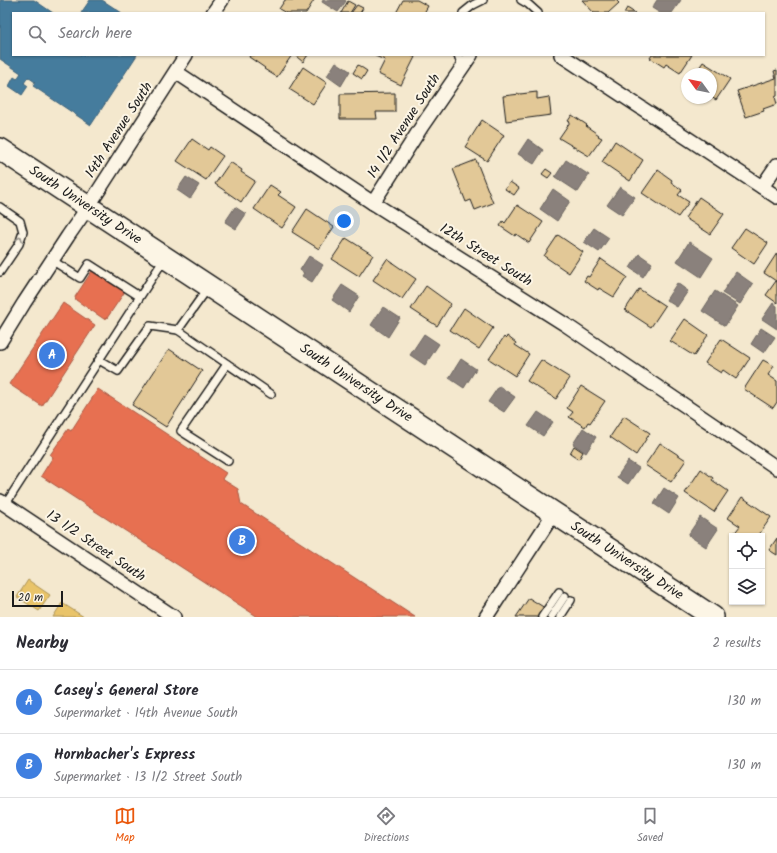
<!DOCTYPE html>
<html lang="en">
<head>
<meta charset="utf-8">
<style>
  body { margin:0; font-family:Kalam,sans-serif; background:#f2f2f3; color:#2b2b33 }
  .controls { position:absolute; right:12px; bottom:12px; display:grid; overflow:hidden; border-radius:0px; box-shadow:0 1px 3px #0004 }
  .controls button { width:36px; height:36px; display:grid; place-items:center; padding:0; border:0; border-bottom:1px solid #e1e1e2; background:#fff; color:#2b2b33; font:20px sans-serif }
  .compass { position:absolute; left:681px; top:68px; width:36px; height:36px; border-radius:50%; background:#fff; box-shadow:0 1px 3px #0004; rotate:303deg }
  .scale { position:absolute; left:12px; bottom:10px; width:51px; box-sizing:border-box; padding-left:4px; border:2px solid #1c1c1c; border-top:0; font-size:11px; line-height:14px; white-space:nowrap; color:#1c1c1c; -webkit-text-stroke:3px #fcf5e5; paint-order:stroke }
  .you { position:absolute; left:344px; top:221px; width:14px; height:14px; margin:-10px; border:3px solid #fff; border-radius:50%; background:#1a73e8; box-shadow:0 0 0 6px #1a73e833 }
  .badge { display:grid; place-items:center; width:26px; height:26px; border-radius:50%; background:#ea580c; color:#fff; font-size:13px; font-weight:700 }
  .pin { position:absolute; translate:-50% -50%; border:2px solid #fff; box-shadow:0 1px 4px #0006 }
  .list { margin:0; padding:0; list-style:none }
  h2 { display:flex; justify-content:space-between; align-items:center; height:52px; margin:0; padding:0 16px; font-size:17px }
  h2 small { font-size:13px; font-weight:400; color:#7c7c81 }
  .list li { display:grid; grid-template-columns:26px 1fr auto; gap:12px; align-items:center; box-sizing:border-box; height:64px; padding:0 16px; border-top:1px solid #e1e1e2 }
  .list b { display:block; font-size:15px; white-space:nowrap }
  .list p { margin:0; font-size:13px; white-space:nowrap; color:#7c7c81 }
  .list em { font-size:13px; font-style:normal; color:#7c7c81 }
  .icon { flex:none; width:22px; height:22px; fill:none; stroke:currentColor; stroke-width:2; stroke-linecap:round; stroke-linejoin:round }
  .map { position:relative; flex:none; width:777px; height:617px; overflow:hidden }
  .search { position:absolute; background:#fff; box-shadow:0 1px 3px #0004; left:12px; right:12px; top:12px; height:44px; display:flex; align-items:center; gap:10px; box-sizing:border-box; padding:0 14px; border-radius:0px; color:#7c7c81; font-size:15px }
  .sheet { height:180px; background:#fff }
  nav { display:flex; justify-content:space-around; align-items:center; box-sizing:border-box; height:56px; border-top:1px solid #e1e1e2; background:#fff; font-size:11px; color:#7c7c81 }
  nav a { display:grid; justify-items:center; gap:2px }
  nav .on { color:#ea580c }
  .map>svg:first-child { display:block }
  .homes { fill:#e9c46a; stroke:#ac9253 }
  .shops { fill:#e76f51; stroke:#aa5641 }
  .public { fill:#457b9d; stroke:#395e76 }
  .industry { fill:#8a817c; stroke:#69635f }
  .building { fill:#e2c897; stroke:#1c1c1c }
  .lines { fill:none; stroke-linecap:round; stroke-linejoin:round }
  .lane-casing { stroke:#1c1c1c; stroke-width:10 }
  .street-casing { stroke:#1c1c1c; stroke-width:16 }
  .primary-casing { stroke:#1c1c1c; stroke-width:24 }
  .lane { stroke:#fcf5e5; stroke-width:7 }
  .street { stroke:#fcf5e5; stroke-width:13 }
  .primary { stroke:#fcf5e5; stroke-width:21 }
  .oneway { stroke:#97938b }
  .labels { text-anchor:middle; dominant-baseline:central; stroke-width:4; stroke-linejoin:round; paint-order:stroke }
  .street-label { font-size:14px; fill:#1c1c1c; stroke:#fcf5e5 }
</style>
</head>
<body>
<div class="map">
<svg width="777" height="617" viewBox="0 0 777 617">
  <rect width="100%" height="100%" fill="#f4e8ce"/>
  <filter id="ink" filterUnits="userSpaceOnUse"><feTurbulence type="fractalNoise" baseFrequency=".025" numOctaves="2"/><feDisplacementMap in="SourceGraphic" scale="8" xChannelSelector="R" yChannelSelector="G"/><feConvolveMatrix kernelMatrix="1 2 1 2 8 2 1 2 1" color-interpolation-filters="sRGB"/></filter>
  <g filter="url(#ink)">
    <!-- homes -->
    <g class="homes">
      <polygon points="28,580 50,595 39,611 17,597"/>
      <polygon points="62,603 84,617 53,617"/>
    </g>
    <!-- shops -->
    <g class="shops">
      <polygon points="92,271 95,271 123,289 124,293 107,318 104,319 76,300 75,297"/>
      <polygon points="63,303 95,325 42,406 9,384"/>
      <polygon points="98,389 226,473 222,479 238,489 241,504 415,617 258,617 41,476 53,457 50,455 68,429 71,431"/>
    </g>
    <!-- public -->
    <g class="public">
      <polygon points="0,0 34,0 53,13 13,13 13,55 137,55 91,125 33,86 35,82 28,77 24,83 28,86 22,95 9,86 14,77 17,79 21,73 0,59"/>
      <polygon points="90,0 102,0 122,13 81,13"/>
    </g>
    <!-- industry -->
    <g class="industry">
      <polygon points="323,0 345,0 346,1 338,12 322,2"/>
      <polygon points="657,0 681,0 672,13 660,13 652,8"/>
      <polygon points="336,62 350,71 341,86 327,76"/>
      <polygon points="528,139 543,150 534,164 518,154"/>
      <polygon points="566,160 589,175 578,192 555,177"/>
      <polygon points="186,177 199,185 190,199 177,190"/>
      <polygon points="620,187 635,197 622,215 607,205"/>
      <polygon points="553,189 570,201 557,221 540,209"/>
      <polygon points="235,207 246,214 236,229 225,222"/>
      <polygon points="594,228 609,238 599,252 584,242"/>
      <polygon points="689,242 713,258 701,277 677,261"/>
      <polygon points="639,254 652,263 643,277 630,268"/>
      <polygon points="309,256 323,265 312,282 302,276 304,273 300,270"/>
      <polygon points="736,272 753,284 740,304 722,293"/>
      <polygon points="677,283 688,291 677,307 666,300"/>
      <polygon points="342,285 359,296 349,312 332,300"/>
      <polygon points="715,291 738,306 725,326 702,311"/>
      <polygon points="773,303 777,306 777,329 762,319"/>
      <polygon points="383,307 400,318 388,337 371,325"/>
      <polygon points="761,328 775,337 764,353 751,344"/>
      <polygon points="424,334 439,344 425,365 410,355"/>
      <polygon points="461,359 476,369 464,388 449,378"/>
      <polygon points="499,386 515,397 504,412 488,402"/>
      <polygon points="538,412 553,422 543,436 528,426"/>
      <polygon points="583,428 596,437 586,453 573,444"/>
      <polygon points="628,461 639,468 628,484 617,477"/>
      <polygon points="664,488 679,498 669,514 654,504"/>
      <polygon points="700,517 718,529 706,547 688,535"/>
    </g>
    <!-- building -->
    <g class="building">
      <polygon points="285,0 314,0 306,13 286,13 279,9"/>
      <polygon points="403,0 417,0 428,6 424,13 396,13"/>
      <polygon points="582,0 616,0 619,3 608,13 594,13"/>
      <polygon points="348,1 355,5 350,13 341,13"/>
      <polygon points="357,5 363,8 360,13 351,13"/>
      <polygon points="627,8 635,13 624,13"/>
      <polygon points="250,55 292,55 277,77 264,69 265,68 249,57"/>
      <polygon points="299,55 308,55 303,62 297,57"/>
      <polygon points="376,55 410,55 415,57 401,85 378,74 385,60 375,56"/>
      <polygon points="652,55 692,55 680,73 666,64 664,67 650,58"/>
      <polygon points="703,62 730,79 716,100 711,97 711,74 695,74"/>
      <polygon points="358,65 367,71 362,79 353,73"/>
      <polygon points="303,67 327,83 313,104 289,89"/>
      <polygon points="777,70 777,96 775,97 777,104 763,109 764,111 746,117 737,91 776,78 774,71"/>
      <polygon points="537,92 537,99 549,97 551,115 506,121 503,96"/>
      <polygon points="395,93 395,112 376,112 377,119 340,119 340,94"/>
      <polygon points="572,115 587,125 586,126 599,135 598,136 602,138 589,156 559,138 570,122 568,121"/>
      <polygon points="482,120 504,135 487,161 465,147"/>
      <polygon points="192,139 208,150 210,147 223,156 206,180 177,161"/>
      <polygon points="615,141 643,160 630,181 602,162"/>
      <polygon points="476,160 493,203 475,210 471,200 466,202 453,169"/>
      <polygon points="230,162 242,170 241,172 255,181 241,202 215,184"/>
      <polygon points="546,169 552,173 548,178 542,174"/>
      <polygon points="658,170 672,180 671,182 682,190 678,195 689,202 678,217 642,193"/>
      <polygon points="510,182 519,188 514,195 505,189"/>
      <polygon points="270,185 281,192 278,195 296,207 282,228 254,209"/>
      <polygon points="699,197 724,214 710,234 685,218"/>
      <polygon points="517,205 543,222 529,243 516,234 515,236 500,226 503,221 505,223"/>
      <polygon points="307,209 334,227 319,249 292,232"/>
      <polygon points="745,228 768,243 754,264 731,248"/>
      <polygon points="558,235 583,252 569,273 544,256"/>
      <polygon points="346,238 373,255 359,276 332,259"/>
      <polygon points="777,253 777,303 766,295 776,281 764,273"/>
      <polygon points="387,259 416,279 402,299 373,280"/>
      <polygon points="601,259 627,277 614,297 599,288 598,290 584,281 587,276 589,277"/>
      <polygon points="426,286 451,304 437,326 411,309"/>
      <polygon points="639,289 665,306 651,327 625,310"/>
      <polygon points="464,308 493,328 479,349 450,330"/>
      <polygon points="685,319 708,335 694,356 670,341"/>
      <polygon points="507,336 516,343 515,345 529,354 515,376 489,359 504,337 506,339"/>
      <polygon points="721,339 750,358 736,379 723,370 721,373 705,363"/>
      <polygon points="169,349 202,371 166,427 132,405"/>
      <polygon points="541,360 570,378 556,399 527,381"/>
      <polygon points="763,360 774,366 768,375 777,381 777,402 773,408 744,389"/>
      <polygon points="581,386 605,401 590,423 588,422 585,427 569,417 573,412 567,408"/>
      <polygon points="624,416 650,433 636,455 610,437"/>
      <polygon points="660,443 686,460 671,482 645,465"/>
      <polygon points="574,446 583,452 579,459 570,453"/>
      <polygon points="701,469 713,478 712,480 728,491 714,512 685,493"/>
      <polygon points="742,497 771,517 758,536 735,536 733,535 740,526 728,518"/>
      <polygon points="777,538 777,555 769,550"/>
      <polygon points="529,598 545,608 543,613 549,617 516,617"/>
    </g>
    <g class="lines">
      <defs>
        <g id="lane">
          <polyline points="521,0 528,4 538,13"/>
          <polyline points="463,13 473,5 483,0"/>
          <polyline points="458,55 462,67"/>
          <polyline points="0,207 20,221 23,232 19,244 0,272"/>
          <polyline points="53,261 80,278 89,264 139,296"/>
          <polyline points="178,330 271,394"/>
          <polyline points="99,360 118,371 150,326 178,330 208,288"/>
          <polyline points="227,364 181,431 228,461"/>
          <polyline points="5,505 165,258"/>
          <polyline points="542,617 559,592"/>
          <polyline points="551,617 565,596"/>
          <polyline points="560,617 571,600"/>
        </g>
        <g id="street">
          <polyline points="213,13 222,0"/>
          <polyline points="561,55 777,197"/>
          <polyline points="176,72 373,203 566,325 777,468"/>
          <polyline points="762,187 777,165"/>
          <polyline points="373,203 422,126 468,59 471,55"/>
          <polyline points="0,342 24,303 68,236 88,207 186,55"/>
          <polyline points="0,501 174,617"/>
          <polyline points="486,617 554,513"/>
        </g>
        <g id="primary">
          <path id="s1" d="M 0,149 L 554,513 L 713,617"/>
        </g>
      </defs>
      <!-- lane casing -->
      <use href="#lane" class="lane-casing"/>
      <!-- street casing -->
      <use href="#street" class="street-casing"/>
      <!-- primary casing -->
      <use href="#primary" class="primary-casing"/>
      <!-- lane -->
      <use href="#lane" class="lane"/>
      <!-- street -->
      <use href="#street" class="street"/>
      <!-- primary -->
      <use href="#primary" class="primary"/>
    </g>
    <!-- one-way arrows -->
    <defs><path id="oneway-chevron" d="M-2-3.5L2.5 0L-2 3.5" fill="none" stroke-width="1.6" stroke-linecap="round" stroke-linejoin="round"/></defs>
    <use class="oneway" href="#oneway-chevron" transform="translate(20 239) rotate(-70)"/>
  </g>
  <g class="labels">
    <!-- street labels -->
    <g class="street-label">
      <text transform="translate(404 126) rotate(-57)">14 1/2 Avenue South</text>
      <text transform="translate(119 130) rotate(-57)">14th Avenue South</text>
      <text stroke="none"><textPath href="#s1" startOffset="102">South University Drive</textPath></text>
      <text transform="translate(486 255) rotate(32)">12th Street South</text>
      <text stroke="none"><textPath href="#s1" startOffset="426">South University Drive</textPath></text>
      <text transform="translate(96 546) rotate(34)">13 1/2 Street South</text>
      <text stroke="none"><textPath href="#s1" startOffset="750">South University Drive</textPath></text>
    </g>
  </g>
</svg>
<div class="controls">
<button><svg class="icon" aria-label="locate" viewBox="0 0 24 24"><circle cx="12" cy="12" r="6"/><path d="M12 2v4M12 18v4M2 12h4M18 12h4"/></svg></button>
<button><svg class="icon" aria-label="layers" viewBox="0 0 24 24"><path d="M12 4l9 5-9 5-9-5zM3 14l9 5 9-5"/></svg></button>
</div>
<svg class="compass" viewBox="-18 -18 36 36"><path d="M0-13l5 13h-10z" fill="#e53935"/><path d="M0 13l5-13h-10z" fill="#7c7c81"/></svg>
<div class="scale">20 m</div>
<div class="you"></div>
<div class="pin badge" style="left:52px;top:355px;background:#3f7fe0">A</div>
<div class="pin badge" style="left:242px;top:541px;background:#3f7fe0">B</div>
<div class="search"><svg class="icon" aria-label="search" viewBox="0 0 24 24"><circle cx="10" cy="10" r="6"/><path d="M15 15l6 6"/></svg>Search here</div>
</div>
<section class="sheet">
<h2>Nearby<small>2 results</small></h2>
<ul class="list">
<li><span class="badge" style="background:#3f7fe0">A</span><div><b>Casey's General Store</b><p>Supermarket · 14th Avenue South</p></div><em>130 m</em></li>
<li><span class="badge" style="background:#3f7fe0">B</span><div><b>Hornbacher's Express</b><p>Supermarket · 13 1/2 Street South</p></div><em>130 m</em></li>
</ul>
</section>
<nav>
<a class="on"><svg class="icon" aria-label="map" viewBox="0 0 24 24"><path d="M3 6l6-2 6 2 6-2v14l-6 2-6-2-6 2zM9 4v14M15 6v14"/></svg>Map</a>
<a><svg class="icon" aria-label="directions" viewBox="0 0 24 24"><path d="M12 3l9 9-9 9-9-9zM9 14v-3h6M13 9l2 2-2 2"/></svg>Directions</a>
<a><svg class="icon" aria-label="saved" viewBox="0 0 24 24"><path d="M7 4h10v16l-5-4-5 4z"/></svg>Saved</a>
</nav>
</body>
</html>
